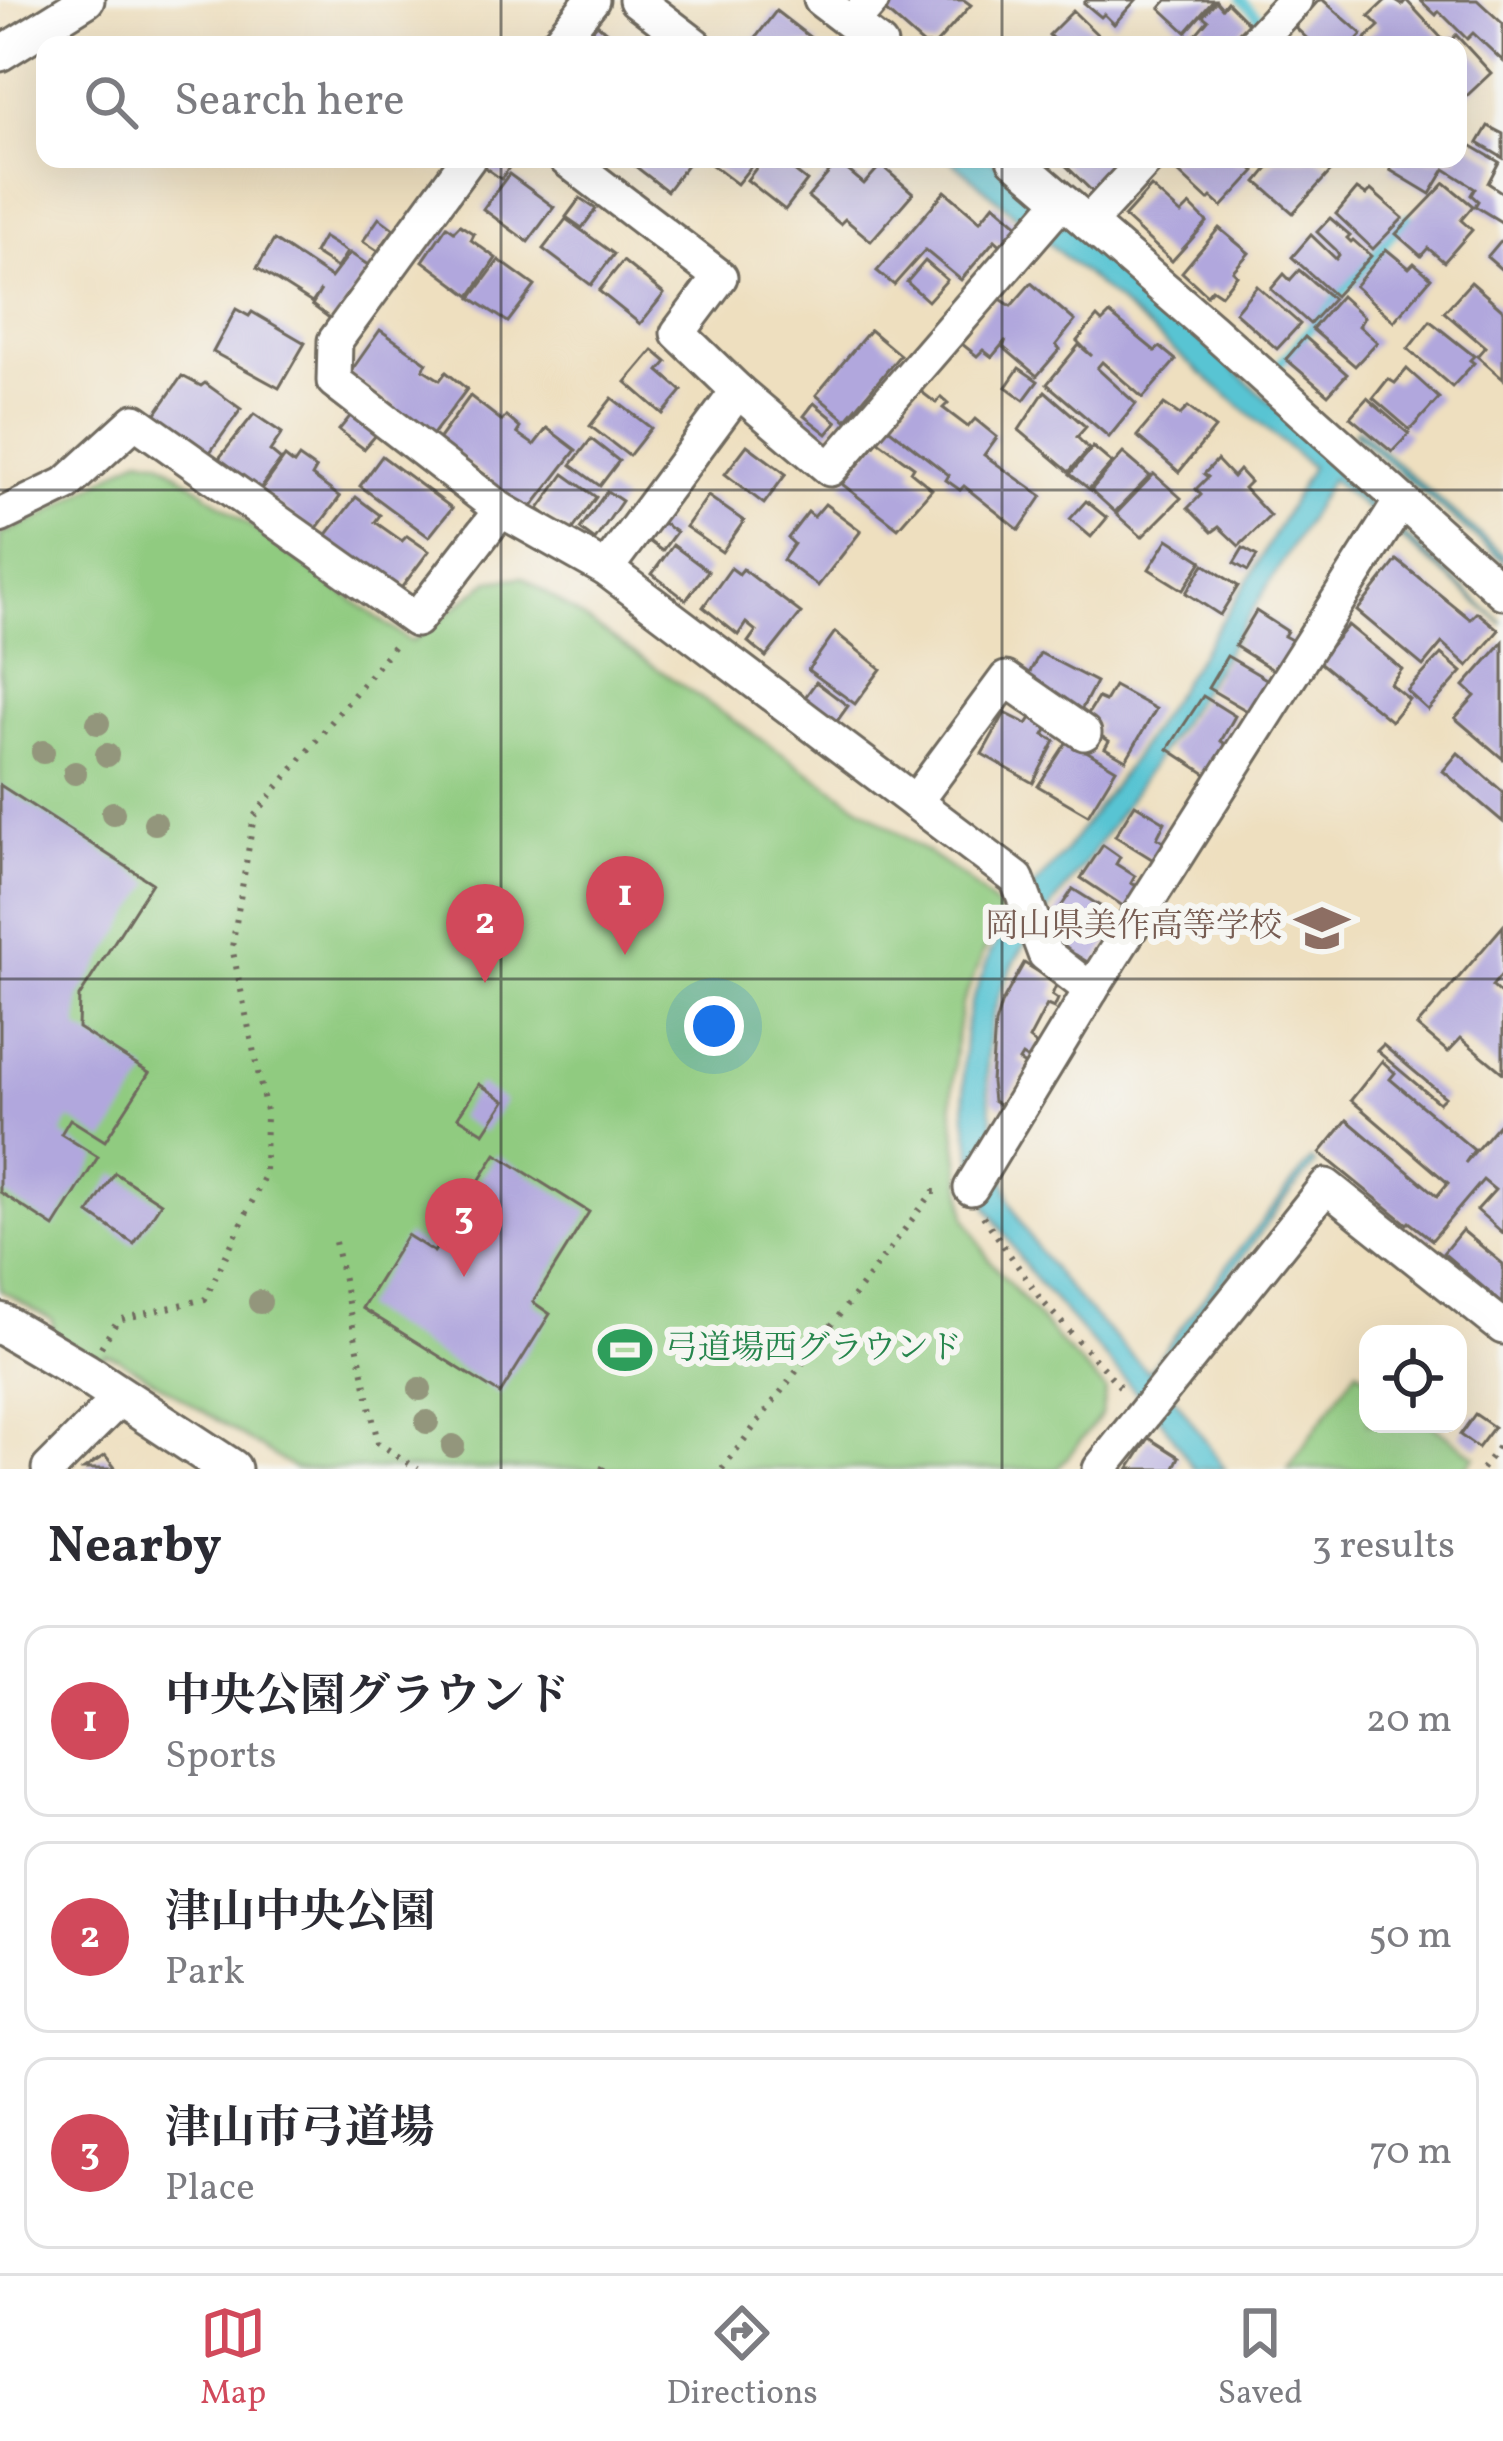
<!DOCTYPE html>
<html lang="en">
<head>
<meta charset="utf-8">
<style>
  body { margin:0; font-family:Vollkorn,"Noto Serif JP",serif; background:#f7f7f7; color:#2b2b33 }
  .controls { position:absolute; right:36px; bottom:36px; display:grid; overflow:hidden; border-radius:24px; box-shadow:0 12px 48px #0002 }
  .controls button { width:108px; height:108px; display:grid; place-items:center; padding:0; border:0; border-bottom:3px solid #e1e1e2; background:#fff; color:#2b2b33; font:60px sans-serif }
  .you { position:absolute; left:714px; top:1026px; width:42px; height:42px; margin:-30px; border:9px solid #fff; border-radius:50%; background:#1a73e8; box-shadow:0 0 0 18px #1a73e833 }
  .badge { display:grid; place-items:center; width:78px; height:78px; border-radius:50%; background:#d1495b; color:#fff; font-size:39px; font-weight:700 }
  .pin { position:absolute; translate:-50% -99px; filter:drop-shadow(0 3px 6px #0008) }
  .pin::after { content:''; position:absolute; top:63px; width:42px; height:36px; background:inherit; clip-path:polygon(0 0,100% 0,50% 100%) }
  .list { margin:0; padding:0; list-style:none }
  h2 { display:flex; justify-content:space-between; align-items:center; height:156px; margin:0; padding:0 48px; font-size:51px }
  h2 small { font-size:39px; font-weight:400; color:#7c7c81 }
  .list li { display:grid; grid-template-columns:78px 1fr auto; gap:36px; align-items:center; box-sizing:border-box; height:192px; margin:0 24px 24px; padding:0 24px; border:3px solid #e1e1e2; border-radius:24px }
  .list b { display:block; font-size:45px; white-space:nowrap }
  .list p { margin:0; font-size:39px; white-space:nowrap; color:#7c7c81 }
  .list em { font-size:39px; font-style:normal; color:#7c7c81 }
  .icon { flex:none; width:66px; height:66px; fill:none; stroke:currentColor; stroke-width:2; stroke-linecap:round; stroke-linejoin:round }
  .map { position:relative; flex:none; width:1503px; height:1469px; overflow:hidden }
  .search { position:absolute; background:#fff; box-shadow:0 12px 48px #0002; left:36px; right:36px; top:36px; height:132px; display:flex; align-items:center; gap:30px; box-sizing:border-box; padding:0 42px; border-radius:24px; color:#7c7c81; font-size:45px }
  .sheet { height:804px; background:#fff }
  nav { display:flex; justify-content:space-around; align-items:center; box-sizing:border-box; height:168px; border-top:3px solid #e1e1e2; background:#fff; font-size:33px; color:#7c7c81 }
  nav a { display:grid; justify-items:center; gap:6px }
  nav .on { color:#d1495b }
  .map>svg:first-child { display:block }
  .green { fill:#90cb80; stroke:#5e7b56; stroke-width:3 }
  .water { fill:#59c4d3; stroke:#42787f; stroke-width:3 }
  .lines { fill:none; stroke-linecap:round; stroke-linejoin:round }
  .stream { stroke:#59c4d3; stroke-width:9 }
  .building { fill:#b1a7dd }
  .minor-casing { stroke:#6f6a5f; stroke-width:39 }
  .tertiary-casing { stroke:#6f6a5f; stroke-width:45 }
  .path { stroke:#6f6a5f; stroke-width:6; stroke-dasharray:3 9; stroke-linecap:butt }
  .minor { stroke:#fff; stroke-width:33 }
  .tertiary { stroke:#fff; stroke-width:39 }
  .tree { fill:#93967b }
  .grid { fill:none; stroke:#2b2b2b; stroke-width:3; stroke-opacity:0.55 }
  .labels { text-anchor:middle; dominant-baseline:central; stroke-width:12; stroke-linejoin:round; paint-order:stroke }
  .education-label { font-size:33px; fill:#785e54; stroke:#f6f6f2; text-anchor:end }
  .leisure-label { font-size:33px; fill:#27864d; stroke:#f6f6f2; text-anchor:start }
</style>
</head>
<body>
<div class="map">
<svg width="1503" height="1469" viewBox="0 0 1503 1469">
  <rect width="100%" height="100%" fill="#f6f6f2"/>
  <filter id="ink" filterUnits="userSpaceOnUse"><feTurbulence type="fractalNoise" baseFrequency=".00833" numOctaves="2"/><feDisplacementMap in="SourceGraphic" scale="24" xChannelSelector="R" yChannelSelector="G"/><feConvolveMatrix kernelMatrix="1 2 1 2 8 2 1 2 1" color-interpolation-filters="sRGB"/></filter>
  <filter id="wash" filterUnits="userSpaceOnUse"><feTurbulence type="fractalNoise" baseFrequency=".004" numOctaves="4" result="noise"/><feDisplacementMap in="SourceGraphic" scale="48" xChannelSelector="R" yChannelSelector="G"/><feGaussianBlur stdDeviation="2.7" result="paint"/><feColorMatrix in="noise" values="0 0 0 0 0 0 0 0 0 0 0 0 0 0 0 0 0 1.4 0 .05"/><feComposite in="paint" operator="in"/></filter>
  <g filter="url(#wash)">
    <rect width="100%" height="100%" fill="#eedfbf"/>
    <!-- green -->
    <g class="green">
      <polygon points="140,457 161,461 411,642 489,581 523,577 963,877 1001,911 962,1005 955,1049 952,1104 966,1218 989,1260 1063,1346 1106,1390 1101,1415 1058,1469 295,1469 118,1358 106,1354 97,1361 54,1336 52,1320 0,1290 0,535 42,517"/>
      <polygon points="1357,1369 1368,1378 1368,1424 1431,1424 1475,1456 1465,1469 1288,1469"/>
    </g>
    <!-- water -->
    <g class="water">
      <path d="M 950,159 L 991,159 L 1130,277 L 1339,464 L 1337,475 L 1503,624 L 1331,479 C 1269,588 1201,693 1131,796 C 1116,819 1101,842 1084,864 C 1046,916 1002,963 990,1029 C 980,1086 997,1144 1010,1200 C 1038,1264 1099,1322 1148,1372 L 1235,1255 L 1311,1160 L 1315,1164 L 1282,1203 L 1155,1375 L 1175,1398 L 1225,1469 L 1194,1469 L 1161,1420 L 1030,1273 L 987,1207 L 974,1168 L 966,1116 L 963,1067 L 966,1026 L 971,1004 L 991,952 L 1013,910 L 1064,853 L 1128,766 L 1251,576 L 1311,467 Z"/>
      <polygon points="1357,429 1503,555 1503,561 1354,433"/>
    </g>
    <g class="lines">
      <!-- stream -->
      <g class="stream">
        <polyline points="1241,0 1258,16 1259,23"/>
        <polyline points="1280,363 1408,217"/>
      </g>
    </g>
    <g id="blocks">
      <!-- building -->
      <g class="building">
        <polygon points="891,0 964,0 971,5 935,45 924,45 883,9"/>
        <polygon points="1087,0 1136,0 1114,24 1104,14 1101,17 1084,3"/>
        <polygon points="1167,0 1214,0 1186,32 1160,8"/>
        <polygon points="1319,0 1323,0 1362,34 1352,45 1314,45 1295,27"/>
        <polygon points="1386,0 1394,0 1402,5 1406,0 1447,44 1456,35 1491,73 1458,104 1458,45 1371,45 1365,39 1379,26 1369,16"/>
        <polygon points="1420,0 1477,0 1503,24 1503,61 1473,33 1467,39 1439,11 1436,15"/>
        <polygon points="1216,1 1222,8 1227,2 1248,23 1226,45 1192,45 1189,42 1208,20 1203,16"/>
        <polygon points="776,11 820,45 750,45"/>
        <polygon points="1073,11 1108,45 1059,45 1049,35"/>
        <polygon points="597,24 623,45 580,45"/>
        <polygon points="1488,126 1503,134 1503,158 1478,143"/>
        <polygon points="1458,138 1499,162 1488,183 1503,193 1503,223 1475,206 1478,201 1471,195 1475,188 1445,169 1430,194 1390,170 1397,159 1428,159 1432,161 1434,159 1458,159"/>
        <polygon points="490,159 515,159 501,179 484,167"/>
        <polygon points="626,159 685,159 689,162 667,191"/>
        <polygon points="704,159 757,159 737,184"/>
        <polygon points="763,159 779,159 807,181 785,210 747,180"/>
        <polygon points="1052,159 1126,159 1095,194 1061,161 1058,164"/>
        <polygon points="1164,159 1231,159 1237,164 1242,160 1255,171 1222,207 1211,197 1208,200"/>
        <polygon points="1276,159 1318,159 1332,170 1293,213 1257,182"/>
        <polygon points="838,162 864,184 881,165 913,193 871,241 845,219 840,224 808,197"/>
        <polygon points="509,174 554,207 528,242 483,209"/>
        <polygon points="1445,183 1473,206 1461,220 1472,230 1444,262 1428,248 1421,256 1396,234"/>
        <polygon points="1151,187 1181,214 1190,205 1207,222 1172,261 1124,217"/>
        <polygon points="1357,189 1366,195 1371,190 1403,218 1373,249 1336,214"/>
        <polygon points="945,191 980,221 994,204 1022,228 1005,249 995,240 961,280 925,250 894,285 877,271"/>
        <polygon points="580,198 596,209 582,228 566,217"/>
        <polygon points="379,218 394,229 378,251 363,241"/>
        <polygon points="1330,218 1350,235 1347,238 1351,242 1353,240 1371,256 1335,296 1292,257 1311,235 1336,259 1339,255 1336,250 1317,232"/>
        <polygon points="566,219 614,254 591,285 543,249"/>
        <polygon points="460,225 474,234 471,240 496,258 470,296 423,261 447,226 454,231"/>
        <polygon points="1219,228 1249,253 1233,271 1237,275 1221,295 1212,289 1207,295 1182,272"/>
        <polygon points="323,237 347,252 337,268 314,253"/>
        <polygon points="1503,238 1503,271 1487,257"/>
        <polygon points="274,240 331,278 350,253 371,267 335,322 312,305 321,290 312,303 257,268"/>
        <polygon points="1386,249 1409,268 1414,263 1431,278 1394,321 1355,286"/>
        <polygon points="499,260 535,286 508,322 471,298"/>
        <polygon points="623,261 664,294 640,324 599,291"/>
        <polygon points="925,261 947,280 928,301 907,282"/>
        <polygon points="1299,270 1333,299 1310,324 1271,289 1284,274 1290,280"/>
        <polygon points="1471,282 1503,310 1503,379 1477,356 1485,347 1444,312"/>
        <polygon points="1031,283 1075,321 1056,345 1060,349 1037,376 1003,347 1006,340 992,357 983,350 977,356 962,344 999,298 1011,306"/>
        <polygon points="1257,286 1300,324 1277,349 1235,312"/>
        <polygon points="1341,296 1364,317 1359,326 1377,342 1355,366 1312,329"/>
        <polygon points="236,309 249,316 252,312 305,343 279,388 213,352"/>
        <polygon points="1110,314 1155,351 1160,347 1176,360 1143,398 1102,362 1097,368 1136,404 1109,437 1047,384 1079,345 1092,356 1077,341 1097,317 1102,322"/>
        <polygon points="1430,321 1474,356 1470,360 1474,363 1452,387 1408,349"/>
        <polygon points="380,330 427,363 423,369 440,380 446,372 467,389 431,437 393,411 396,406 349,374"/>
        <polygon points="870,330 900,355 846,420 816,395"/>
        <polygon points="1305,337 1347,374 1328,395 1286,359"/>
        <polygon points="653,350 667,362 659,371 682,391 663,414 626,382"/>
        <polygon points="1019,368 1038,381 1024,400 1006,387"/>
        <polygon points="1407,369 1439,398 1410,430 1373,398 1388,379 1395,383"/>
        <polygon points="182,376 201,386 205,383 241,409 208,455 154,416"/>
        <polygon points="919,390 936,403 941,397 948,403 943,408 968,427 975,419 997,437 984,455 1042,496 1019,530 964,486 960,490 946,480 949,475 887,427 897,414 900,416"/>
        <polygon points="1045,391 1086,427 1077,437 1089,449 1069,472 1019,430"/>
        <polygon points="470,396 502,421 506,416 520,428 517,433 534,445 547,428 576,450 524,517 487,490 494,481 437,441"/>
        <polygon points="612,398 651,428 629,456 590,426"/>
        <polygon points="1367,398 1409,434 1392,452 1350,417"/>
        <polygon points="814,403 837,422 827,434 804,416"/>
        <polygon points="1164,404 1180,415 1188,407 1215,428 1179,472 1137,436"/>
        <polygon points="254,414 282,433 270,451 281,460 257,493 216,462"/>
        <polygon points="352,414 377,434 364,449 339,430"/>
        <polygon points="591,439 619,461 600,486 571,465"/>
        <polygon points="878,441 914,467 911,472 932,489 898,528 842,484"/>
        <polygon points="747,445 786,474 764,504 725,474"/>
        <polygon points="1093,447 1112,463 1089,489 1070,474"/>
        <polygon points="1123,453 1150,476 1115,512 1091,490"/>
        <polygon points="382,456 452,508 429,537 360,486"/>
        <polygon points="285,457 294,464 299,457 316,469 312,476 340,497 314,532 260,492"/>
        <polygon points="1217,460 1233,477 1239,470 1250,482 1244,488 1270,516 1239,546 1219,527 1212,532 1188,508 1201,495 1196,489 1208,477 1204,474"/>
        <polygon points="564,474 596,497 571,532 539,509"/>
        <polygon points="1154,474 1181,498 1142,537 1116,514"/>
        <polygon points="607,491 622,501 595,540 580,529"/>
        <polygon points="708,496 744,521 722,552 686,527"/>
        <polygon points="356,497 380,515 375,522 402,541 407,536 429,551 396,595 322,541"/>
        <polygon points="1086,501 1107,518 1091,537 1070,519"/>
        <polygon points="825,504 861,531 818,586 783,560 794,544 788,538 808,512 814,517"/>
        <polygon points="660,521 676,532 662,551 646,539"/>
        <polygon points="1168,539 1202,561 1183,590 1149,569"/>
        <polygon points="673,545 708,571 686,600 652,574"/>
        <polygon points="1243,548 1257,556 1248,571 1234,563"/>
        <polygon points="1397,560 1470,619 1477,612 1499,630 1468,666 1442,643 1423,666 1357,611"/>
        <polygon points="1204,564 1238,586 1220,615 1186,593"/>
        <polygon points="731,568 739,574 743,569 801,613 766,657 748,642 756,631 746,623 738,635 703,607"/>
        <polygon points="1256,611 1287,631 1284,636 1297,643 1278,673 1235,646"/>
        <polygon points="1348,625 1402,669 1390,684 1409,699 1391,721 1318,661"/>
        <polygon points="835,632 881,669 855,704 808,670"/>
        <polygon points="1503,642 1503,759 1455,718 1475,696 1464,686"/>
        <polygon points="1040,653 1096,682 1078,716 1026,679"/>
        <polygon points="1441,654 1462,672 1428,710 1407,691"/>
        <polygon points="1227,656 1268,680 1249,712 1208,688"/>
        <polygon points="816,682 848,706 835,724 803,700"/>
        <polygon points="1114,686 1156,709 1126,760 1105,748 1109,741 1095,732 1099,725 1086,717 1098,698 1105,701"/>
        <polygon points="1203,696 1235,716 1221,741 1231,748 1212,778 1168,749"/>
        <polygon points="1005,713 1027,724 1031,718 1048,728 1044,735 1055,741 1033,783 982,754"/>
        <polygon points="1068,740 1116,769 1088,815 1038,786"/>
        <polygon points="1458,753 1503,792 1503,822 1443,771"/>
        <polygon points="0,785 152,883 79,997 78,1028 149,1073 105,1141 70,1119 61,1134 98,1157 54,1227 0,1192"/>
        <polygon points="1135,804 1165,822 1157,838 1165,843 1155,861 1115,836"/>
        <polygon points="1103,845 1120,857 1116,864 1135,876 1131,883 1143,889 1129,910 1081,878"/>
        <polygon points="1073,889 1122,920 1094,966 1076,955 1073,960 1052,947 1046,929"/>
        <polygon points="1503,926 1503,973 1492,986 1503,996 1503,1073 1461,1038 1448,1052 1417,1026"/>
        <polygon points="1024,963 1057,983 1052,995 1058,999 1054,1008 1047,1005 1029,1039 1039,1047 1028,1060 1022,1056 1019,1061 1028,1067 1002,1107 993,1101 991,1082 995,1024 1001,1004"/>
        <polygon points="1383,1045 1445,1097 1439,1103 1377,1051"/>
        <polygon points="1382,1061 1395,1073 1390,1079 1474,1150 1465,1163 1503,1119 1503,1233 1477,1210 1495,1190 1483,1180 1432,1240 1409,1222 1407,1224 1320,1153 1347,1120 1437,1196 1448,1183 1351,1100"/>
        <polygon points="479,1084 505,1101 484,1133 458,1117"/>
        <polygon points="496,1154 589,1212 533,1302 550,1314 500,1394 362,1308 407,1235 434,1252"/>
        <polygon points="115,1173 161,1203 134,1244 89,1213"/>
        <polygon points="1462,1230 1503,1264 1503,1304 1443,1253"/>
        <polygon points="1475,1414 1494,1427 1478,1448 1460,1435"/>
        <polygon points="1149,1438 1179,1457 1173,1469 1129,1469"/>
        <polygon points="105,1455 116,1469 84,1469"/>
      </g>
    </g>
  </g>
  <g filter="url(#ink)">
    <use href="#blocks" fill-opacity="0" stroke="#6f6a5f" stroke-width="3"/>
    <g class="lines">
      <defs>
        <g id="minor">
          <polyline points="636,0 695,45"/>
          <polyline points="821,0 880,45"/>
          <polyline points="852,23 872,0"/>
          <polyline points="556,45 592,0"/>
          <polyline points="1253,45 1295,0"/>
          <polyline points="0,54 87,0"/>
          <polyline points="468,159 335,341 334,381 501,510"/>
          <polyline points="566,159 720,277 678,333 738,391 830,469 1062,201"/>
          <polyline points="1014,159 1212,330 1503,592"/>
          <polyline points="1088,223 1147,159"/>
          <polyline points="0,516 66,484 135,421 416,620 501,510 606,569 1017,879 1045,954 1091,990"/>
          <polyline points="606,569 738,391"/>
          <polyline points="915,802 1006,679 1084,733"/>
          <polyline points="971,1188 1091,990 1401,501"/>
          <polyline points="49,1469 122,1396"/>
          <polyline points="1100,1469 1326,1186 1503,1327"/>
        </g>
        <polyline id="tertiary" points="0,1323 85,1373 231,1469"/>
      </defs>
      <!-- minor casing -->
      <use href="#minor" class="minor-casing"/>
      <!-- tertiary casing -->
      <use href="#tertiary" class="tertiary-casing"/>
      <!-- path -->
      <g class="path">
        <polyline points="983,1216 1042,1301 1125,1392"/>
        <polyline points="335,1242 378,1443 418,1469"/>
        <polyline points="101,1347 118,1320 205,1299 265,1175 266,1111 232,947 254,816 398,641"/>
        <polyline points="602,1469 604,1465"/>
        <polyline points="722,1469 933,1192 940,1192"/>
        <polyline points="1482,1469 1503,1441"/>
      </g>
      <!-- minor -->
      <use href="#minor" class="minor"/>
      <!-- tertiary -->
      <use href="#tertiary" class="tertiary"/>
    </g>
    <!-- trees -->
    <g class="tree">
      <circle cx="98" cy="723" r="12"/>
      <circle cx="43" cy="752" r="12"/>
      <circle cx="107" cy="755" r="12"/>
      <circle cx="75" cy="773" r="12"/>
      <circle cx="113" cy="813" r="12"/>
      <circle cx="155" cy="823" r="12"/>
      <circle cx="260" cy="1302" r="12"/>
      <circle cx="420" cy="1389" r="12"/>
      <circle cx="427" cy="1422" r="12"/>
      <circle cx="453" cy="1446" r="12"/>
    </g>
  </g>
  <!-- grid -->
  <path class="grid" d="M 501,0 L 501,45M 1002,0 L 1002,45M 501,159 L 501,1469M 1002,159 L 1002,1469M 0,490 L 1503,490M 0,979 L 1503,979"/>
  <!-- icons -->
  <defs>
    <symbol id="school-bare" viewBox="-9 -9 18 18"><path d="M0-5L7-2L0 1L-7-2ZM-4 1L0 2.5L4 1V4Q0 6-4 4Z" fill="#8d6e63" stroke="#f6f6f2" stroke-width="2.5" paint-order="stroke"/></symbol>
    <symbol id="stadium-bare" viewBox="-9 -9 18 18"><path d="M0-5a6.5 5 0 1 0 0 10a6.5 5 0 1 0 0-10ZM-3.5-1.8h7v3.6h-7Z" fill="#2e9e5b" stroke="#f6f6f2" stroke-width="2.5" paint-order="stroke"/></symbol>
  </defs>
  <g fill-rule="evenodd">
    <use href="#school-bare" x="1284" y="890" width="76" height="76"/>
    <use href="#stadium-bare" x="587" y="1312" width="76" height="76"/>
  </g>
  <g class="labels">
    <!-- education labels -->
    <g class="education-label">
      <text x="1282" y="928">岡山県美作高等学校</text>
    </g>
    <!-- leisure labels -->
    <g class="leisure-label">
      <text x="665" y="1350">弓道場西グラウンド</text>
    </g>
  </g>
</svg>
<div class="controls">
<button><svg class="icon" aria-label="locate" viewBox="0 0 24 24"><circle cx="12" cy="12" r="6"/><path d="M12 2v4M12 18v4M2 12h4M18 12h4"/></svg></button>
</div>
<div class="you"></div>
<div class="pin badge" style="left:625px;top:955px">1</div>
<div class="pin badge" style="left:485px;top:983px">2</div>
<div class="pin badge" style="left:464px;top:1277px">3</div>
<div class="search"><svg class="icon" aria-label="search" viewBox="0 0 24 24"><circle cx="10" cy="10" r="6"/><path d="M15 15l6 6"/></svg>Search here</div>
</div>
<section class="sheet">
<h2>Nearby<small>3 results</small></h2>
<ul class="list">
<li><span class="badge">1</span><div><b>中央公園グラウンド</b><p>Sports</p></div><em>20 m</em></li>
<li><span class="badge">2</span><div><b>津山中央公園</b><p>Park</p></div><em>50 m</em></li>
<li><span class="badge">3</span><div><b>津山市弓道場</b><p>Place</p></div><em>70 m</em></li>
</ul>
</section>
<nav>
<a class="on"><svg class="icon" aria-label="map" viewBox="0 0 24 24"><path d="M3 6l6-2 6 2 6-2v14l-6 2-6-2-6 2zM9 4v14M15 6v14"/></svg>Map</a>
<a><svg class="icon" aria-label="directions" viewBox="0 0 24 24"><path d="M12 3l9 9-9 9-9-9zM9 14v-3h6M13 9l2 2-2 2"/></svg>Directions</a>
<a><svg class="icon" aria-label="saved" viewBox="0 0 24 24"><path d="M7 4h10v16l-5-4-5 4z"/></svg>Saved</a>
</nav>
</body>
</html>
